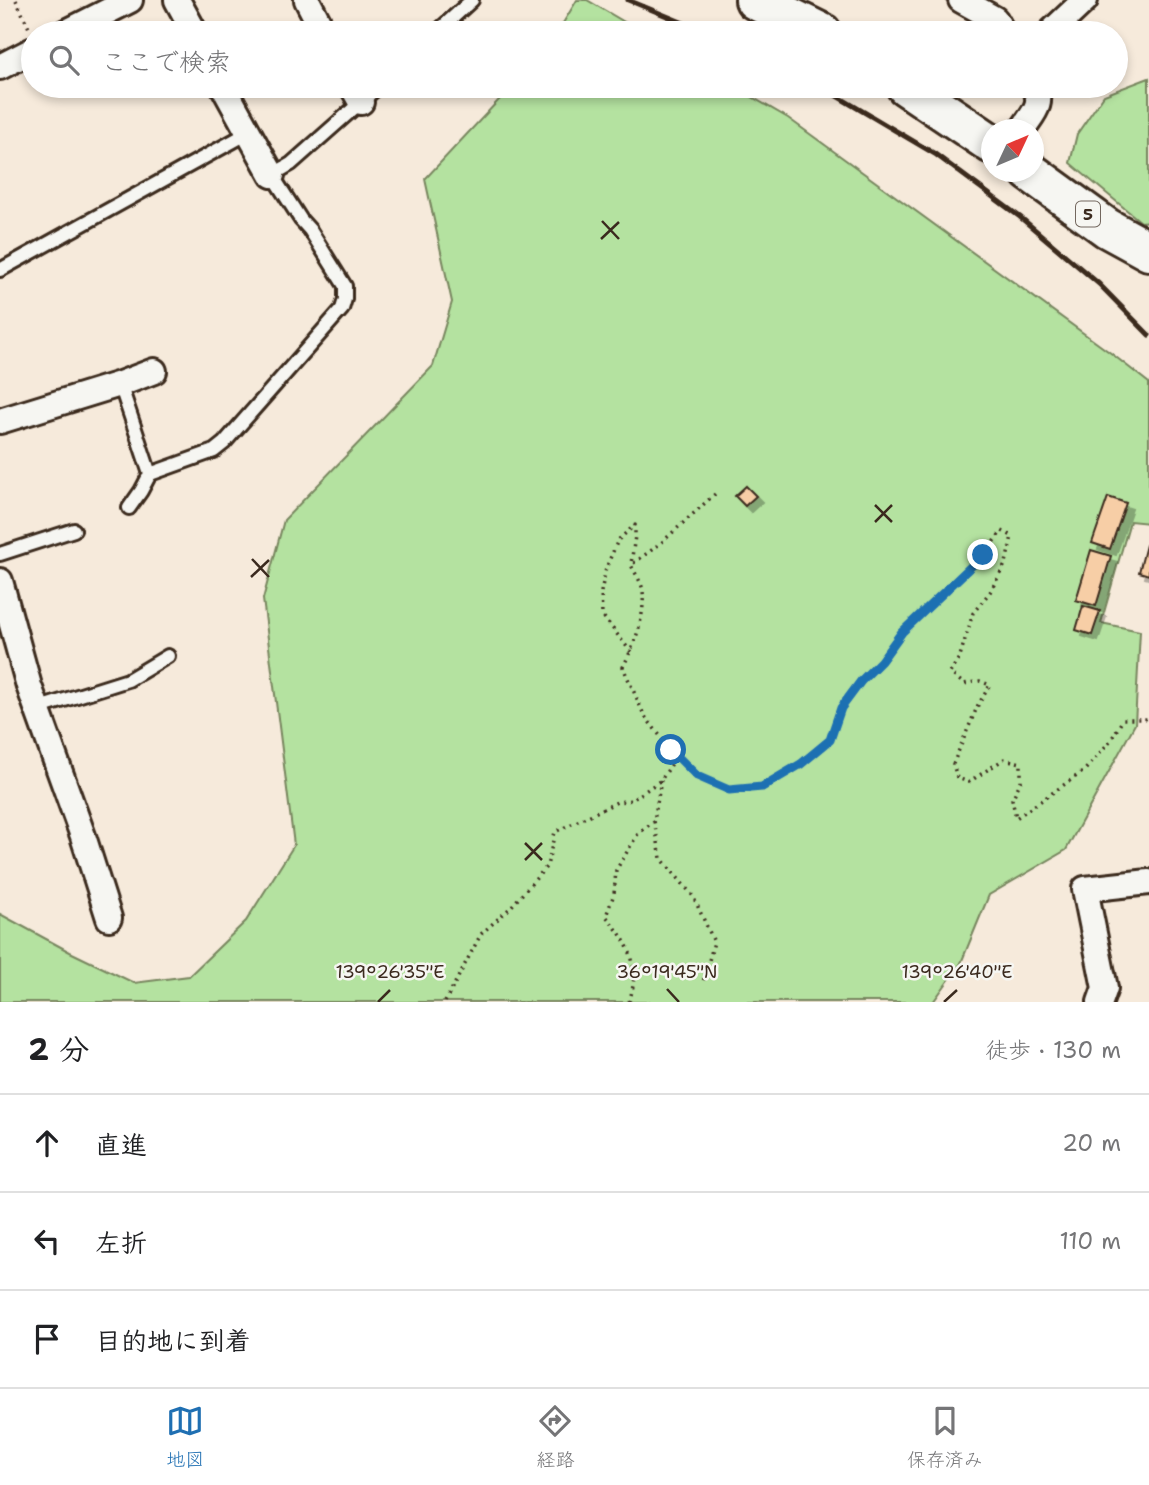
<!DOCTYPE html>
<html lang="ja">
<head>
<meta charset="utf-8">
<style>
  body { margin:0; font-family:"Shantell Sans","Klee One",sans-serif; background:#f2f2f2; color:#202124 }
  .compass { position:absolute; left:981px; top:119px; width:63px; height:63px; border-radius:50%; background:#fff; box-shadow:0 4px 10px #0003; rotate:46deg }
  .stop { position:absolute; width:21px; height:21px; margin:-16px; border:5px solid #1f6fb2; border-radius:50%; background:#fff }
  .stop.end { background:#1f6fb2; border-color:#fff; box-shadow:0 2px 7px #0008 }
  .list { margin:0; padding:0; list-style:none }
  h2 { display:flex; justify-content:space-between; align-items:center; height:91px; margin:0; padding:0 28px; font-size:30px }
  h2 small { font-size:23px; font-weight:400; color:#757577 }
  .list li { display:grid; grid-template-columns:46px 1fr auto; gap:21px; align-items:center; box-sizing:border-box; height:98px; padding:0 28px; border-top:2px solid #e0e0e0 }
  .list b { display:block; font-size:26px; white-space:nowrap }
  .list em { font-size:23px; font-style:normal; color:#757577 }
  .icon { flex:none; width:38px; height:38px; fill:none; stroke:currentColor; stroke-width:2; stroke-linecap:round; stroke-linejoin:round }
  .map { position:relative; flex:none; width:1149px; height:1002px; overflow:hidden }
  .search { position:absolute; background:#fff; box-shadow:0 4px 10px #0003; left:21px; right:21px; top:21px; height:77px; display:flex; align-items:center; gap:18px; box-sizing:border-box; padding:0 24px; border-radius:38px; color:#757577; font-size:26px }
  .sheet { height:385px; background:#fff }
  nav { display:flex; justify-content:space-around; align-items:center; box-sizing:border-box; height:98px; border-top:2px solid #e0e0e0; background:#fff; font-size:19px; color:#757577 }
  nav a { display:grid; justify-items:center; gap:4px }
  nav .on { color:#1f6fb2 }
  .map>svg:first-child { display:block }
  .green { fill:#b4e2a0; stroke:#78865f; stroke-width:2 }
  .building { fill:#f7cea6; stroke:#3b2a1e; stroke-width:2; filter:url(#shadow) }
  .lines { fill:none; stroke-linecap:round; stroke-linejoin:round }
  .service-casing { stroke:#3b2a1e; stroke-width:18 }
  .minor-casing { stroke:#3b2a1e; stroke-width:30 }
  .primary-casing { stroke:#3b2a1e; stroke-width:44 }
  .path { stroke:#3b2a1e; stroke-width:3.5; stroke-dasharray:2 5; stroke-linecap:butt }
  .service { stroke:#f6f6f2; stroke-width:12 }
  .minor { stroke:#f6f6f2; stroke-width:24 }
  .primary { stroke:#f6f6f2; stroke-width:38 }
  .rail { stroke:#3b2a1e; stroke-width:5 }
  .route { stroke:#1f6fb2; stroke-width:9 }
  .ticks { fill:none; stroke:#3b2a1e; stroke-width:2.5 }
  .labels { text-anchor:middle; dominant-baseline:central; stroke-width:5; stroke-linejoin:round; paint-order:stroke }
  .shield { fill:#f6f6f2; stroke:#73675e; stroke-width:2 }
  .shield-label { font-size:16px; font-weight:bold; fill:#3b2a1e }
  .ticks-label { font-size:18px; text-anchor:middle; fill:#3b2a1e; stroke:#f6f6f2; stroke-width:5; stroke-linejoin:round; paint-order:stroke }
</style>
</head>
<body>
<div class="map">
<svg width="1149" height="1002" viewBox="0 0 1149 1002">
  <defs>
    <filter id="shadow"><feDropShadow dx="6" dy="6" stdDeviation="0" flood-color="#0004"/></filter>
  </defs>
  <rect width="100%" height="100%" fill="#f6eadb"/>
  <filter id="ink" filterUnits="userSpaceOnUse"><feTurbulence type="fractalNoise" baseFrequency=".0143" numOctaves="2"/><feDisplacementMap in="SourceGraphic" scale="14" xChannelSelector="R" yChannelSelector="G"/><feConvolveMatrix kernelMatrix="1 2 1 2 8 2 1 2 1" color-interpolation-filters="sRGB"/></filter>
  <g filter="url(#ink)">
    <!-- green -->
    <g class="green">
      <polygon points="577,0 587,0 643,33 557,33"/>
      <polygon points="1149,78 1149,221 1141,222 1070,163 1077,134 1104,95"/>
      <polygon points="512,86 733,86 788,118 1112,354 1149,383 1149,523 1130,521 1101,623 1140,631 1135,724 1066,850 989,895 961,963 933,1002 0,1002 0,914 70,952 134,983 189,976 246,921 294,845 263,599 284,520 433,366 452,302 425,179"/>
    </g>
    <!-- building -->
    <g class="building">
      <polygon points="746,486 756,496 745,506 735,496"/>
      <polygon points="1108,497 1126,503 1110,549 1092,543"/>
      <polygon points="1146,545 1149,545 1149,575 1139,572"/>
      <polygon points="1091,550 1111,556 1096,606 1076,600"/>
      <polygon points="1083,606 1100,611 1092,635 1076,630"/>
    </g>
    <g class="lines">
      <defs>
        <g id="service">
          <polyline points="436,33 472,0"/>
          <polyline points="0,270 248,133"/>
          <polyline points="120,384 150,474 141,491 129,508"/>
          <polyline points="150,474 214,451 224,443 342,309 345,299 345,286 310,230 301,220 272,175 291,164 379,86"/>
          <polyline points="0,554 74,530"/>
          <polyline points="36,709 128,680 168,656"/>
        </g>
        <g id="minor">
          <polyline points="177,0 195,33"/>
          <polyline points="307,0 324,33"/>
          <polyline points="961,0 995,19 1003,33"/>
          <polyline points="65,33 130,0"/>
          <polyline points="1050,33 1085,0"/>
          <polyline points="0,67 33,50"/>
          <polyline points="223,86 272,175"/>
          <polyline points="352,86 361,102"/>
          <path d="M 1022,130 C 1032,114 1045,104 1034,86"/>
          <polyline points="0,421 120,384 154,371"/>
          <polyline points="0,581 29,686 83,836 109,918"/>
          <polyline points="1100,1002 1105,988 1085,889 1149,882"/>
        </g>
        <g id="primary">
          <polyline points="755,0 822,33"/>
          <polyline points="906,86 992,144"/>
          <polyline points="1030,172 1107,228 1149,251"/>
        </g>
      </defs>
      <!-- service casing -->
      <use href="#service" class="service-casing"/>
      <!-- minor casing -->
      <use href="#minor" class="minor-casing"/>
      <!-- primary casing -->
      <use href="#primary" class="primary-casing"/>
      <!-- path -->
      <g class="path">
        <polyline points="16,0 29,28"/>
        <path d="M 715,494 L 660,544 L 631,565 C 635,573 642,583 643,591 C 645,618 635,643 623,667 L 644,715 L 671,750 L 697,776 L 729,790 L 762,787 L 801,764 L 830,740 L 841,708 L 861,681 L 881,661 L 902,632 L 983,555 L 1002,531 L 1012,536 L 1006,563 L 990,592 L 973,613 L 960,656 L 950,673 L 964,684 L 980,681 L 990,685 L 978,705 L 953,764 L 957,778 L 969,782 L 1004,759 L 1021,763 L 1021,781 L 1012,799 L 1016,818 L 1084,771 L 1111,740 L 1123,719 L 1149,719"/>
        <polyline points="631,652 602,615 601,592 606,568 618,540 635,525 635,536 631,564"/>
        <polyline points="661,780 654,821 661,858 693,896 714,942 703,982"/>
        <polyline points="445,1002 481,934 510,908 547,866 555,832 617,802 632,800 661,780 677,756"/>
        <path d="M 629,1002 C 641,965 630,944 606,916 L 614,894 L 616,870 L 638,834 L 654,821"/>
      </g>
      <!-- service -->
      <use href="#service" class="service"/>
      <!-- minor -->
      <use href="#minor" class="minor"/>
      <!-- primary -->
      <use href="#primary" class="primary"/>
      <!-- rail -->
      <g class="rail">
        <polyline points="628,0 708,33"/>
        <polyline points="820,86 935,154 1020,217 1099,284 1149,335"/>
      </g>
    </g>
  </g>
  <g class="lines" filter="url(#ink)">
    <!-- route -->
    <polyline class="route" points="671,750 697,776 729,790 762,787 801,764 830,740 841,708 861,681 881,661 902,632 983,555"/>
  </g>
  <!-- ticks -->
  <path class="ticks" d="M 602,221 L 619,239M 601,239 L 619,222M 875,505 L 892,522M 875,522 L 892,505M 252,559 L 269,577M 251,577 L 269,560M 525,843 L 542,860M 525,860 L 542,843M 667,989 L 679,1002M 378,1002 L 390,990M 944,1002 L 957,990"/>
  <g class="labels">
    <!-- shield labels -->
    <rect class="shield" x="1076" y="201.5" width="24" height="25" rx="5"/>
    <g class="shield-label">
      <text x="1088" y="214">5</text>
    </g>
  </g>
  <g class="ticks-label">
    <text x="667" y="978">36°19'45"N</text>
    <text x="390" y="978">139°26'35"E</text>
    <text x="957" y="978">139°26'40"E</text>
  </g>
</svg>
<svg class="compass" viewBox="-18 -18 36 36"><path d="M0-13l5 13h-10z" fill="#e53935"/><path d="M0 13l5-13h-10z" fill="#757577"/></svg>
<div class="stop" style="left:671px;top:750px"></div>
<div class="stop end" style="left:983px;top:555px"></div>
<div class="search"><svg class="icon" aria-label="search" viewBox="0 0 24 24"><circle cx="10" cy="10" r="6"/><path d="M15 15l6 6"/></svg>ここで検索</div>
</div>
<section class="sheet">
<h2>2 分<small>徒歩 · 130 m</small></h2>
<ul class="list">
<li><svg class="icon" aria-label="ahead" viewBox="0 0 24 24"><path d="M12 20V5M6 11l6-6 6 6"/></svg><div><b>直進</b></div><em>20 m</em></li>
<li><svg class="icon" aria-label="left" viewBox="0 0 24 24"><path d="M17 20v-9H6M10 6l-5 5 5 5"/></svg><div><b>左折</b></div><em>110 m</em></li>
<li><svg class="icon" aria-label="arrive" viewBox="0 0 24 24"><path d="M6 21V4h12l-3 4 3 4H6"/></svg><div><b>目的地に到着</b></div></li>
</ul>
</section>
<nav>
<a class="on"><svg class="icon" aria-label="map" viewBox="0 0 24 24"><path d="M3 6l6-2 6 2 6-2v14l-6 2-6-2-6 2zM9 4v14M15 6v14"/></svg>地図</a>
<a><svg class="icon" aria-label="directions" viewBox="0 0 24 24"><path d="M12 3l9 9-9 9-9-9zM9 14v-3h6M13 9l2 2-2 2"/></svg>経路</a>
<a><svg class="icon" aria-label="saved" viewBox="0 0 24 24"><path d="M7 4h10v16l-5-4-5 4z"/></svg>保存済み</a>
</nav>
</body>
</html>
